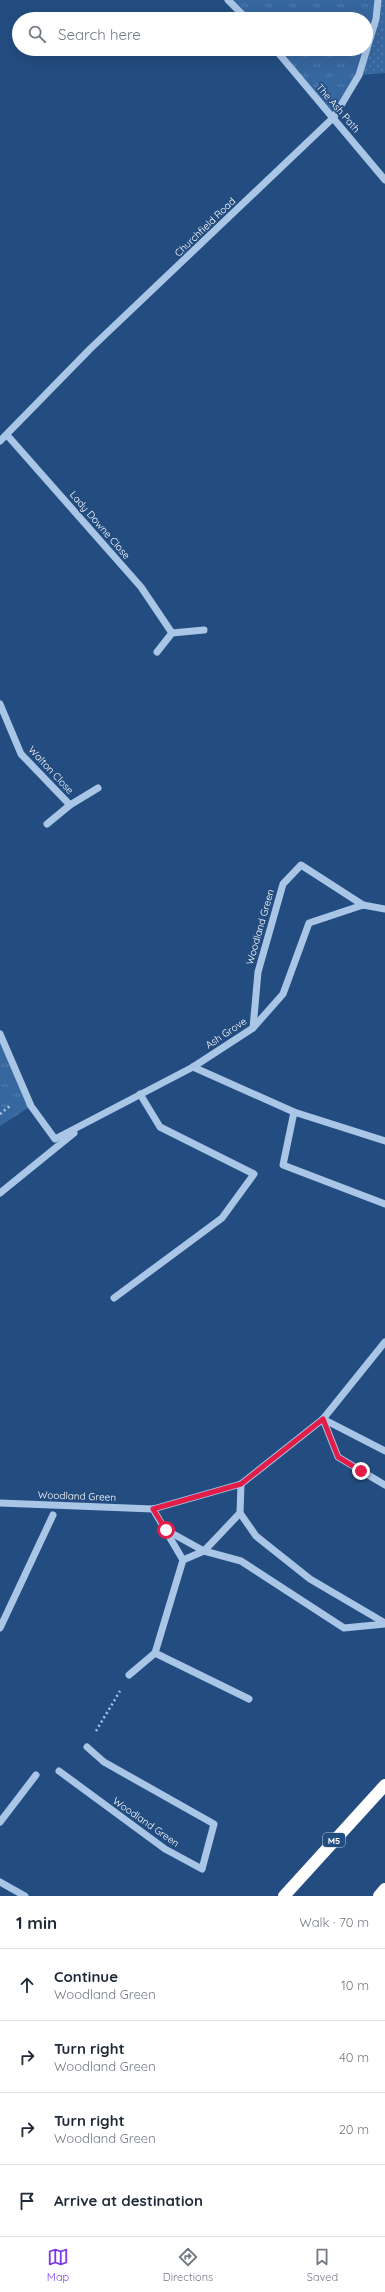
<!DOCTYPE html>
<html lang="en">
<head>
<meta charset="utf-8">
<style>
  body { margin:0; font-family:Quicksand,sans-serif; background:#f2f2f3; color:#1f2937 }
  .stop { position:absolute; width:12px; height:12px; margin:-9px; border:3px solid #e11d48; border-radius:50%; background:#fff }
  .stop.end { background:#e11d48; border-color:#fff; box-shadow:0 1px 4px #0008 }
  .list { margin:0; padding:0; list-style:none }
  h2 { display:flex; justify-content:space-between; align-items:center; height:52px; margin:0; padding:0 16px; font-size:17px }
  h2 small { font-size:13px; font-weight:400; color:#747a83 }
  .list li { display:grid; grid-template-columns:26px 1fr auto; gap:12px; align-items:center; box-sizing:border-box; height:72px; padding:0 16px; border-top:1px solid #e0e1e3 }
  .list b { display:block; font-size:15px; white-space:nowrap }
  .list p { margin:0; font-size:13px; white-space:nowrap; color:#747a83 }
  .list em { font-size:13px; font-style:normal; color:#747a83 }
  .icon { flex:none; width:22px; height:22px; fill:none; stroke:currentColor; stroke-width:2; stroke-linecap:round; stroke-linejoin:round }
  .map { position:relative; flex:none; width:385px; height:1896px; overflow:hidden }
  .search { position:absolute; background:#fff; box-shadow:0 4px 16px #0002; left:12px; right:12px; top:12px; height:44px; display:flex; align-items:center; gap:10px; box-sizing:border-box; padding:0 14px; border-radius:22px; color:#747a83; font-size:15px }
  .sheet { height:340px; background:#fff }
  nav { display:flex; justify-content:space-around; align-items:center; box-sizing:border-box; height:56px; border-top:1px solid #e0e1e3; background:#fff; font-size:11px; color:#747a83 }
  nav a { display:grid; justify-items:center; gap:2px }
  nav .on { color:#7c3aed }
  .map>svg:first-child { display:block }
  .grass { fill:url(#grass-tufts) }
  .park { fill:url(#park-dots) }
  .lines { fill:none; stroke-linecap:round; stroke-linejoin:round }
  .path { stroke:#aac6e7; stroke-width:2.5; stroke-dasharray:2 3; stroke-linecap:butt }
  .minor { stroke:#aac6e7; stroke-width:7 }
  .highway { stroke:#fff; stroke-width:12 }
  .route { stroke:#e11d48; stroke-width:5 }
  .labels { text-anchor:middle; dominant-baseline:central; stroke-width:3.5; stroke-linejoin:round; paint-order:stroke }
  .shield { fill:#234d81; stroke:#bdcad9; stroke-width:1 }
  .shield-label { font-size:9px; font-weight:bold; fill:#fff }
  .street-label { font-size:10px; fill:#fff; stroke:#234d81 }
</style>
</head>
<body>
<div class="map">
<svg width="385" height="1896" viewBox="0 0 385 1896">
  <defs>
    <pattern id="grass-tufts" width="24" height="20" patternUnits="userSpaceOnUse"><rect width="24" height="20" fill="#37679f"/><path d="M3 7l-1-3M5 7V3M7 7l1-3M15 17l-1-3M17 17v-4M19 17l1-3" fill="none" stroke="#557ead"/></pattern>
    <pattern id="park-dots" width="8" height="8" patternUnits="userSpaceOnUse"><rect width="8" height="8" fill="#37679f"/><path d="M2 2h.1M6 6h.1" fill="none" stroke="#557ead" stroke-width="1.8" stroke-linecap="round"/></pattern>
  </defs>
  <rect width="100%" height="100%" fill="#234d81"/>
  <!-- grass -->
  <g class="grass">
    <polygon points="228,0 378,0 376,19 359,75 334,117 312,95 275,49 366,49 366,19 247,19"/>
    <polygon points="0,1034 31,1106 0,1126"/>
  </g>
  <!-- park -->
  <polygon class="park" points="378,0 385,0 385,73 359,75"/>
  <g class="lines">
    <!-- path -->
    <g class="path">
      <polyline points="0,1114 11,1105"/>
      <polyline points="96,1731 120,1691"/>
    </g>
    <!-- minor -->
    <g class="minor">
      <polyline points="228,0 247,19"/>
      <polyline points="275,49 385,180"/>
      <polyline points="7,435 141,587 172,633"/>
      <polyline points="0,441 90,349 334,117 359,75 376,19 378,0"/>
      <polyline points="157,652 172,633 204,630"/>
      <polyline points="0,704 21,754 70,805"/>
      <polyline points="47,824 70,805 98,788"/>
      <polyline points="253,1028 258,972 283,884 301,865 363,905"/>
      <polyline points="0,1034 31,1106 55,1139 193,1067 253,1028 283,994 309,923 363,905 385,909"/>
      <polyline points="193,1067 294,1112"/>
      <polyline points="385,1141 294,1112 283,1165 385,1204"/>
      <polyline points="0,1193 74,1133"/>
      <polyline points="114,1298 222,1218 254,1174 160,1127 140,1094"/>
      <polyline points="323,1419 338,1457 385,1485"/>
      <polyline points="323,1419 385,1451"/>
      <polyline points="0,1503 153,1509 241,1484 323,1419 385,1342"/>
      <polyline points="153,1509 183,1560 155,1653 249,1699"/>
      <polyline points="240,1513 256,1536 310,1579 385,1623"/>
      <polyline points="166,1530 204,1551 241,1561 344,1628 385,1624"/>
      <polyline points="183,1560 204,1551 240,1513 241,1484"/>
      <polyline points="0,1628 53,1515"/>
      <polyline points="129,1675 155,1653"/>
      <polyline points="59,1771 165,1849 202,1869 214,1824 104,1762 87,1747"/>
      <polyline points="0,1822 36,1775"/>
      <polyline points="0,1882 25,1896"/>
    </g>
    <!-- highway -->
    <g class="highway">
      <polyline points="284,1896 385,1785"/>
      <polyline points="379,1896 385,1889"/>
    </g>
  </g>
  <g class="lines">
    <!-- route -->
    <polyline class="route" points="166,1530 153,1509 241,1484 323,1419 338,1457 361,1471"/>
  </g>
  <g class="labels">
    <!-- shield labels -->
    <rect class="shield" x="323" y="1833" width="22" height="14" rx="3"/>
    <g class="shield-label">
      <text x="334" y="1840">M5</text>
    </g>
    <!-- street labels -->
    <g class="street-label">
      <text transform="translate(338 108) rotate(49)">The Ash Path</text>
      <text transform="translate(205 227) rotate(-44)">Churchfield Road</text>
      <text transform="translate(100 525) rotate(49)">Lady Downe Close</text>
      <text transform="translate(51 770) rotate(47)">Walton Close</text>
      <text transform="translate(260 927) rotate(-74)">Woodland Green</text>
      <text transform="translate(226 1033) rotate(-34)">Ash Grove</text>
      <text transform="translate(77 1496) rotate(2)">Woodland Green</text>
      <text transform="translate(146 1822) rotate(35)">Woodland Green</text>
    </g>
  </g>
</svg>
<div class="stop" style="left:166px;top:1530px"></div>
<div class="stop end" style="left:361px;top:1471px"></div>
<div class="search"><svg class="icon" aria-label="search" viewBox="0 0 24 24"><circle cx="10" cy="10" r="6"/><path d="M15 15l6 6"/></svg>Search here</div>
</div>
<section class="sheet">
<h2>1 min<small>Walk · 70 m</small></h2>
<ul class="list">
<li><svg class="icon" aria-label="ahead" viewBox="0 0 24 24"><path d="M12 20V5M6 11l6-6 6 6"/></svg><div><b>Continue</b><p>Woodland Green</p></div><em>10 m</em></li>
<li><svg class="icon" aria-label="right" viewBox="0 0 24 24"><path d="M7 20v-9h11M14 6l5 5-5 5"/></svg><div><b>Turn right</b><p>Woodland Green</p></div><em>40 m</em></li>
<li><svg class="icon" aria-label="right" viewBox="0 0 24 24"><path d="M7 20v-9h11M14 6l5 5-5 5"/></svg><div><b>Turn right</b><p>Woodland Green</p></div><em>20 m</em></li>
<li><svg class="icon" aria-label="arrive" viewBox="0 0 24 24"><path d="M6 21V4h12l-3 4 3 4H6"/></svg><div><b>Arrive at destination</b></div></li>
</ul>
</section>
<nav>
<a class="on"><svg class="icon" aria-label="map" viewBox="0 0 24 24"><path d="M3 6l6-2 6 2 6-2v14l-6 2-6-2-6 2zM9 4v14M15 6v14"/></svg>Map</a>
<a><svg class="icon" aria-label="directions" viewBox="0 0 24 24"><path d="M12 3l9 9-9 9-9-9zM9 14v-3h6M13 9l2 2-2 2"/></svg>Directions</a>
<a><svg class="icon" aria-label="saved" viewBox="0 0 24 24"><path d="M7 4h10v16l-5-4-5 4z"/></svg>Saved</a>
</nav>
</body>
</html>
